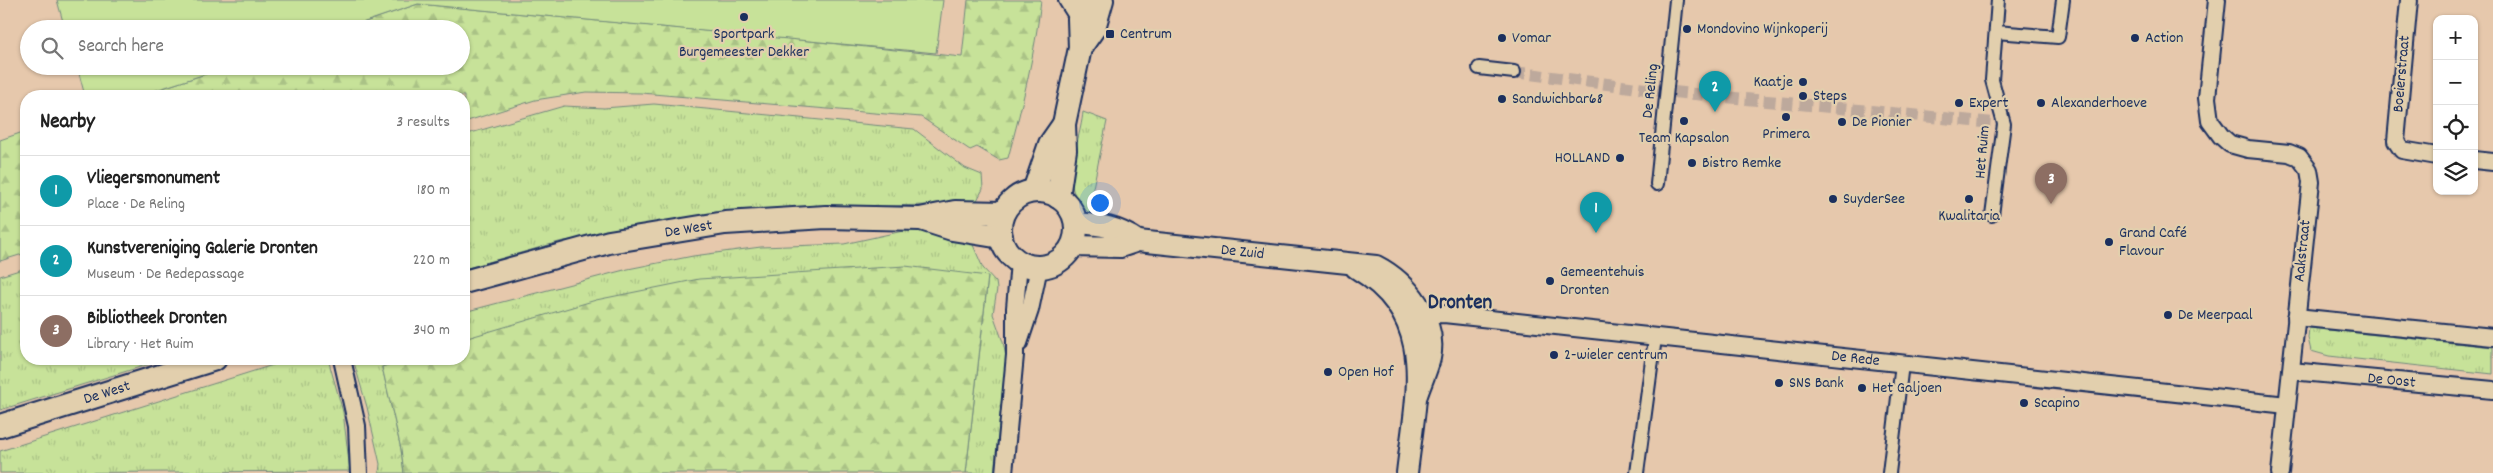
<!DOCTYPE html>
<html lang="en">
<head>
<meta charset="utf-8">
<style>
  body { margin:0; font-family:Dekko,sans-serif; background:#f2f2f2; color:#222 }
  .controls { position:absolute; right:15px; top:15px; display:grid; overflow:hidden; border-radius:10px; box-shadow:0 1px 4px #0004 }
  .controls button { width:45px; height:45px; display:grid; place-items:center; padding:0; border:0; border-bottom:1px solid #e0e0e0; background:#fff; color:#222; font:25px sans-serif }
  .you { position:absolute; left:1099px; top:202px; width:18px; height:18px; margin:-12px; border:4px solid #fff; border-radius:50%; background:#1a73e8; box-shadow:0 0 0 8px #1a73e833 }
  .badge { display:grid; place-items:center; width:32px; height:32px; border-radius:50%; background:#1b2f5e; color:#fff; font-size:16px; font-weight:700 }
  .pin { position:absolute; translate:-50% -41px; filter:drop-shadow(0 1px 2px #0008) }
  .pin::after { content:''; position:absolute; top:26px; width:18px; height:15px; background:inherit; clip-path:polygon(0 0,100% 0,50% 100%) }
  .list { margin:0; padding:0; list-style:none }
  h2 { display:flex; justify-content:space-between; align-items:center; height:65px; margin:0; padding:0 20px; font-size:21px }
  h2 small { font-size:16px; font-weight:400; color:#767676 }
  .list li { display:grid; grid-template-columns:32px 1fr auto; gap:15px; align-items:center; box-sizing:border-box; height:70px; padding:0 20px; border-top:1px solid #e0e0e0 }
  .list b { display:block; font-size:19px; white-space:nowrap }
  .list p { margin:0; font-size:16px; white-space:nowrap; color:#767676 }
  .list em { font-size:16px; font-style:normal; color:#767676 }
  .icon { flex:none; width:28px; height:28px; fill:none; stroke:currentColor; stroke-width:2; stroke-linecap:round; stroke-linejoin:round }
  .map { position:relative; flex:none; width:2493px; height:473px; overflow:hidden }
  .search { position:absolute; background:#fff; box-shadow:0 1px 4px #0004; left:20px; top:20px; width:450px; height:55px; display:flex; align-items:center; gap:12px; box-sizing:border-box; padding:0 18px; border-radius:28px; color:#767676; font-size:19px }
  .panel { position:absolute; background:#fff; box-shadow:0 1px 4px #0004; left:20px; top:90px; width:450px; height:275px; border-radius:20px }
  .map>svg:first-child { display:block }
  .grass { fill:url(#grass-tufts); stroke:#71887c }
  .forest { fill:url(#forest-firs); stroke:#71887c }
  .park { fill:#c7e299; stroke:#71887c }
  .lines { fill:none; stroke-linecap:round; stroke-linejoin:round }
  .pedestrian-tunnel { stroke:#bda99c; stroke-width:12; stroke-dasharray:12 6; stroke-linecap:butt }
  .pedestrian-casing { stroke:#1b2f5e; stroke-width:16 }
  .minor-casing { stroke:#1b2f5e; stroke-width:20 }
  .tertiary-casing { stroke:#1b2f5e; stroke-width:24 }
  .secondary-casing { stroke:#1b2f5e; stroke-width:26 }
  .pedestrian { stroke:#e2cfad; stroke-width:12 }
  .minor { stroke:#e2cfad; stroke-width:16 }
  .tertiary { stroke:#e2cfad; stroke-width:20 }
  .secondary { stroke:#e2cfad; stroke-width:22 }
  .poi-dot { fill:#1b2f5e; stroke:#e2cfad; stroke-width:2 }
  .labels { text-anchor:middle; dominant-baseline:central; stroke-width:4.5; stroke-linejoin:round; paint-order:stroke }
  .poi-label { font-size:16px; fill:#1b2f5e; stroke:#e2cfad; text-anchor:start }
  .street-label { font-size:16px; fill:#1b2f5e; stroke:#e2cfad }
  .district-label { font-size:21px; font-weight:bold; fill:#1b2f5e; stroke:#e2cfad }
</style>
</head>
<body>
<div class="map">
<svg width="2493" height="473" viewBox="0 0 2493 473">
  <defs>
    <pattern id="grass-tufts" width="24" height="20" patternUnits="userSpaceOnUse" patternTransform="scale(1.25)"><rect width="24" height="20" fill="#c7e299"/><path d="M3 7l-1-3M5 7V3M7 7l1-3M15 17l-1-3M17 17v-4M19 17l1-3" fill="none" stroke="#aac286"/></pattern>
    <pattern id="forest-firs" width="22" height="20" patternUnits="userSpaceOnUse" patternTransform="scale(1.25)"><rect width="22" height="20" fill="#c7e299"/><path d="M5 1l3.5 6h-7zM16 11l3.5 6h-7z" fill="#aac286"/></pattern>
  </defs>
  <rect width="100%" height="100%" fill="#e6c8ac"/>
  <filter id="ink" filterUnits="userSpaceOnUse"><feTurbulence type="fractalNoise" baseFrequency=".02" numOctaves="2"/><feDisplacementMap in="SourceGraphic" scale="10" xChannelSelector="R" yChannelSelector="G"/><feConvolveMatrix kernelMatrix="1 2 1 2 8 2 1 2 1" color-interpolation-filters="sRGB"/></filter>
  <g filter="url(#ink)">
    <!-- grass -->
    <g class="grass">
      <polygon points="654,104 914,129 965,168 982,175 983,189 975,204 793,208 701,218 559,242 464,269 464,135 564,106 604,108"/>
      <path d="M 1083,112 L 1107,121 L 1090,202 L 1097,218 C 1052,192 1079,152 1083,112 Z"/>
      <polygon points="912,229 970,238 983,268 996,282 997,289 993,314 1003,342 1006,357 994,473 966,473 988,277 464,339 464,312 628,269 693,256 761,247 844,244"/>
      <polygon points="26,268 26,359 166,359 0,410 0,276"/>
      <polygon points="2309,328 2493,347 2493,374 2329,356 2311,351 2308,338"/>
      <polygon points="292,359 328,359 343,412 350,471 0,473 0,451"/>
      <polygon points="353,359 405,359 382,367 401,449 404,473 379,473 380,464 367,407"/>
    </g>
    <!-- forest -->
    <g class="forest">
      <path d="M 968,0 L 1041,0 C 1035,54 1022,106 1008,158 L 999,160 L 977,147 L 970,150 L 921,117 L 641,93 L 586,92 L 535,100 L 464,122 L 464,96 L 138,96 L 230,66 L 461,66 L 461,29 L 344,29 L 418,4 L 781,38 L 962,57 Z"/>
      <polygon points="26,131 26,253 0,261 0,140"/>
      <polygon points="905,266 988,276 966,473 404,473 401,449 382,367 405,359 464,359 464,339 596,300 699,279"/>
    </g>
    <!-- park -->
    <g class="park">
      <polygon points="57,0 943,0 936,53 418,4 344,29 65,29"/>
      <polygon points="77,66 230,66 138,96 85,96"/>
    </g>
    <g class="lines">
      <!-- pedestrian-tunnel -->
      <g class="pedestrian-tunnel">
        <polyline points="1514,72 1661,91"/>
        <polyline points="1674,92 1994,123"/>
      </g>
      <defs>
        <g id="pedestrian">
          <polyline points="1996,32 2058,37 2063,0"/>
          <polyline points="1479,68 1514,72"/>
          <polyline points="1657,184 1676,0"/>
          <polyline points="1992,215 2004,124 1992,80 1998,0"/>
          <polyline points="1637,473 1655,338"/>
          <polyline points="1889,473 1902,364"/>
        </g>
        <g id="minor">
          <polyline points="1067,0 1079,19"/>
          <polyline points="2217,0 2207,98 2210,121 2221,136 2230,144 2248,149 2289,153 2299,157 2309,170 2311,182 2280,473"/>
          <polyline points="2409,0 2396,141 2402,150 2437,156"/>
          <polyline points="2474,160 2493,162"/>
          <path id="s1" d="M 1424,315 L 1444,314 L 2287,405"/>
          <polyline points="2296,317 2493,337"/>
          <polyline points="1019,343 1030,310 1039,267"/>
          <polyline points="342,359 357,426 359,473"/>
          <path id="s2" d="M 2291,371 L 2493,390"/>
          <polyline points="1004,473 1015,355 1015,308 1019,262"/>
        </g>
        <g id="tertiary">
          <path d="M 1076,223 C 1101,225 1116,226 1138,241"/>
          <path id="s3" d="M 1072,246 L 1120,247 L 1138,241 L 1376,266 C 1407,282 1438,320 1430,358 C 1427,370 1421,383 1417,395"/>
          <path d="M 1356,268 C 1439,318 1416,392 1407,473"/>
        </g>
        <g id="secondary">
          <polyline points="1080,48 1094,28 1102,0"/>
          <polyline points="1034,191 1050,144 1064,124"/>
          <circle cx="1038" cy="229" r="38"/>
          <polyline points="1058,197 1065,150 1064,124 1080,48 1079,19 1083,0"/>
          <polyline points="921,219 952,229 1001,237"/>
          <path id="s4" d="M 464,282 L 609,242 L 725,223 L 826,217 L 920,219 L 955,212 L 1003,213"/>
          <path id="s5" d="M 0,426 L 215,359"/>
        </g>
      </defs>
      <!-- pedestrian casing -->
      <use href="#pedestrian" class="pedestrian-casing"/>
      <!-- minor casing -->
      <use href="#minor" class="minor-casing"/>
      <!-- tertiary casing -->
      <use href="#tertiary" class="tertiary-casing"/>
      <!-- secondary casing -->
      <use href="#secondary" class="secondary-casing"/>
      <!-- pedestrian -->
      <use href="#pedestrian" class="pedestrian"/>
      <!-- minor -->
      <use href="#minor" class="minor"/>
      <!-- tertiary -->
      <use href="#tertiary" class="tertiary"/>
      <!-- secondary -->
      <use href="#secondary" class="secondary"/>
    </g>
  </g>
  <!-- markers -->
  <g class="poi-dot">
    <circle cx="744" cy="17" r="5"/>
    <circle cx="1687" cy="29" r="5"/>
    <rect x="1105" y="29" width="10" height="10" rx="2.5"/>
    <circle cx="1502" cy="38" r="5"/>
    <circle cx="2135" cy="38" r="5"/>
    <circle cx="1803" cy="82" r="5"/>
    <circle cx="1803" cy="96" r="5"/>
    <circle cx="1502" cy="99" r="5"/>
    <circle cx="1959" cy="103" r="5"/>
    <circle cx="2041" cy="103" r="5"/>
    <circle cx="1786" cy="117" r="5"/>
    <circle cx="1684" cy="121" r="5"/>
    <circle cx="1842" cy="122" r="5"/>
    <circle cx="1620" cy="158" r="5"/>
    <circle cx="1692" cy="163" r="5"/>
    <circle cx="1833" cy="199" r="5"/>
    <circle cx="1969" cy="199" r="5"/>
    <circle cx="2109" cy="242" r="5"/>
    <circle cx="1550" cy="281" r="5"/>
    <circle cx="2168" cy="315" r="5"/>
    <circle cx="1554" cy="355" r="5"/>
    <circle cx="1328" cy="372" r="5"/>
    <circle cx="1779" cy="383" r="5"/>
    <circle cx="1862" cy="388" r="5"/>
    <circle cx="2024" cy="403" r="5"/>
  </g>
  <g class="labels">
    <!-- poi labels -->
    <g class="poi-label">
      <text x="1697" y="29">Mondovino Wijnkoperij</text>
      <text x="744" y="34" text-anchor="middle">Sportpark<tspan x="744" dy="18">Burgemeester Dekker</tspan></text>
      <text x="1120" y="34">Centrum</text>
      <text x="1512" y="38">Vomar</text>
      <text x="2145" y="38">Action</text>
      <text x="1793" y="82" text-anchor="end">Kaatje</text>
      <text x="1813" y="96">Steps</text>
      <text x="1512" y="99">Sandwichbar68</text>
      <text x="1969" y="103">Expert</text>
      <text x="2051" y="103">Alexanderhoeve</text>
      <text x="1852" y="122">De Pionier</text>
      <text x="1786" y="134" text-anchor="middle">Primera</text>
      <text x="1684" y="138" text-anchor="middle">Team Kapsalon</text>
      <text x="1610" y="158" text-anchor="end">HOLLAND</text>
      <text x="1702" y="163">Bistro Remke</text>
      <text x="1843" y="199">SuyderSee</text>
      <text x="1969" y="216" text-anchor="middle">Kwalitaria</text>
      <text x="2119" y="233">Grand Café<tspan x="2119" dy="18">Flavour</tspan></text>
      <text x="1560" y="272">Gemeentehuis<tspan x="1560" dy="18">Dronten</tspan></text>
      <text x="2178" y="315">De Meerpaal</text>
      <text x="1564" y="355">2-wieler centrum</text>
      <text x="1338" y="372">Open Hof</text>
      <text x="1789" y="383">SNS Bank</text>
      <text x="1872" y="388">Het Galjoen</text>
      <text x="2034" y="403">Scapino</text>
    </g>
    <!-- street labels -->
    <g class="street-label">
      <text transform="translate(2402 74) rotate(-85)">Boeierstraat</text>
      <text transform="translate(1651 91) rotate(-84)">De Reling</text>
      <text transform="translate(1983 152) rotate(-85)">Het Ruim</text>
      <text stroke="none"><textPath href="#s4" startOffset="231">De West</textPath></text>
      <text stroke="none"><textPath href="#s3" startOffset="172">De Zuid</textPath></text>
      <text transform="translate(2303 251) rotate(-84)">Aakstraat</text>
      <text stroke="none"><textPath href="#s1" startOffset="434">De Rede</textPath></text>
      <text stroke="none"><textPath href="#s2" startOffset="101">De Oost</textPath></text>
      <text stroke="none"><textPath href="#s5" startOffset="112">De West</textPath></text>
    </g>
    <!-- district labels -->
    <g class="district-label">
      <text x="1460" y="304">Dronten</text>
    </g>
  </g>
</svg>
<div class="controls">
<button>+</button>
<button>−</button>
<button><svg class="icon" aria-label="locate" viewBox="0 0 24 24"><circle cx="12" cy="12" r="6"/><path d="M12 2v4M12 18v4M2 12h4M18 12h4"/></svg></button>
<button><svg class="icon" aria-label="layers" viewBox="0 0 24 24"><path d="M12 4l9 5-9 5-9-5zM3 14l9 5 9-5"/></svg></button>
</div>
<div class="you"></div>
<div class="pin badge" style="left:1596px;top:233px;background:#0f9aa8">1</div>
<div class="pin badge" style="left:1715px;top:112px;background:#0f9aa8">2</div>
<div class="pin badge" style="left:2051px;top:204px;background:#8d6e63">3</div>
<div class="search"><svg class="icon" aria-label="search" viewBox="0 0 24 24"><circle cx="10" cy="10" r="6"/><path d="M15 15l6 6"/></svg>Search here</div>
<section class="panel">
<h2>Nearby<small>3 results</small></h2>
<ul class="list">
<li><span class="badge" style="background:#0f9aa8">1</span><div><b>Vliegersmonument</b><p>Place · De Reling</p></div><em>180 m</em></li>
<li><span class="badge" style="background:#0f9aa8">2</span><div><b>Kunstvereniging Galerie Dronten</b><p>Museum · De Redepassage</p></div><em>220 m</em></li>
<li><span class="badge" style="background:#8d6e63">3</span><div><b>Bibliotheek Dronten</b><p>Library · Het Ruim</p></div><em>340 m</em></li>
</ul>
</section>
</div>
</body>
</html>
